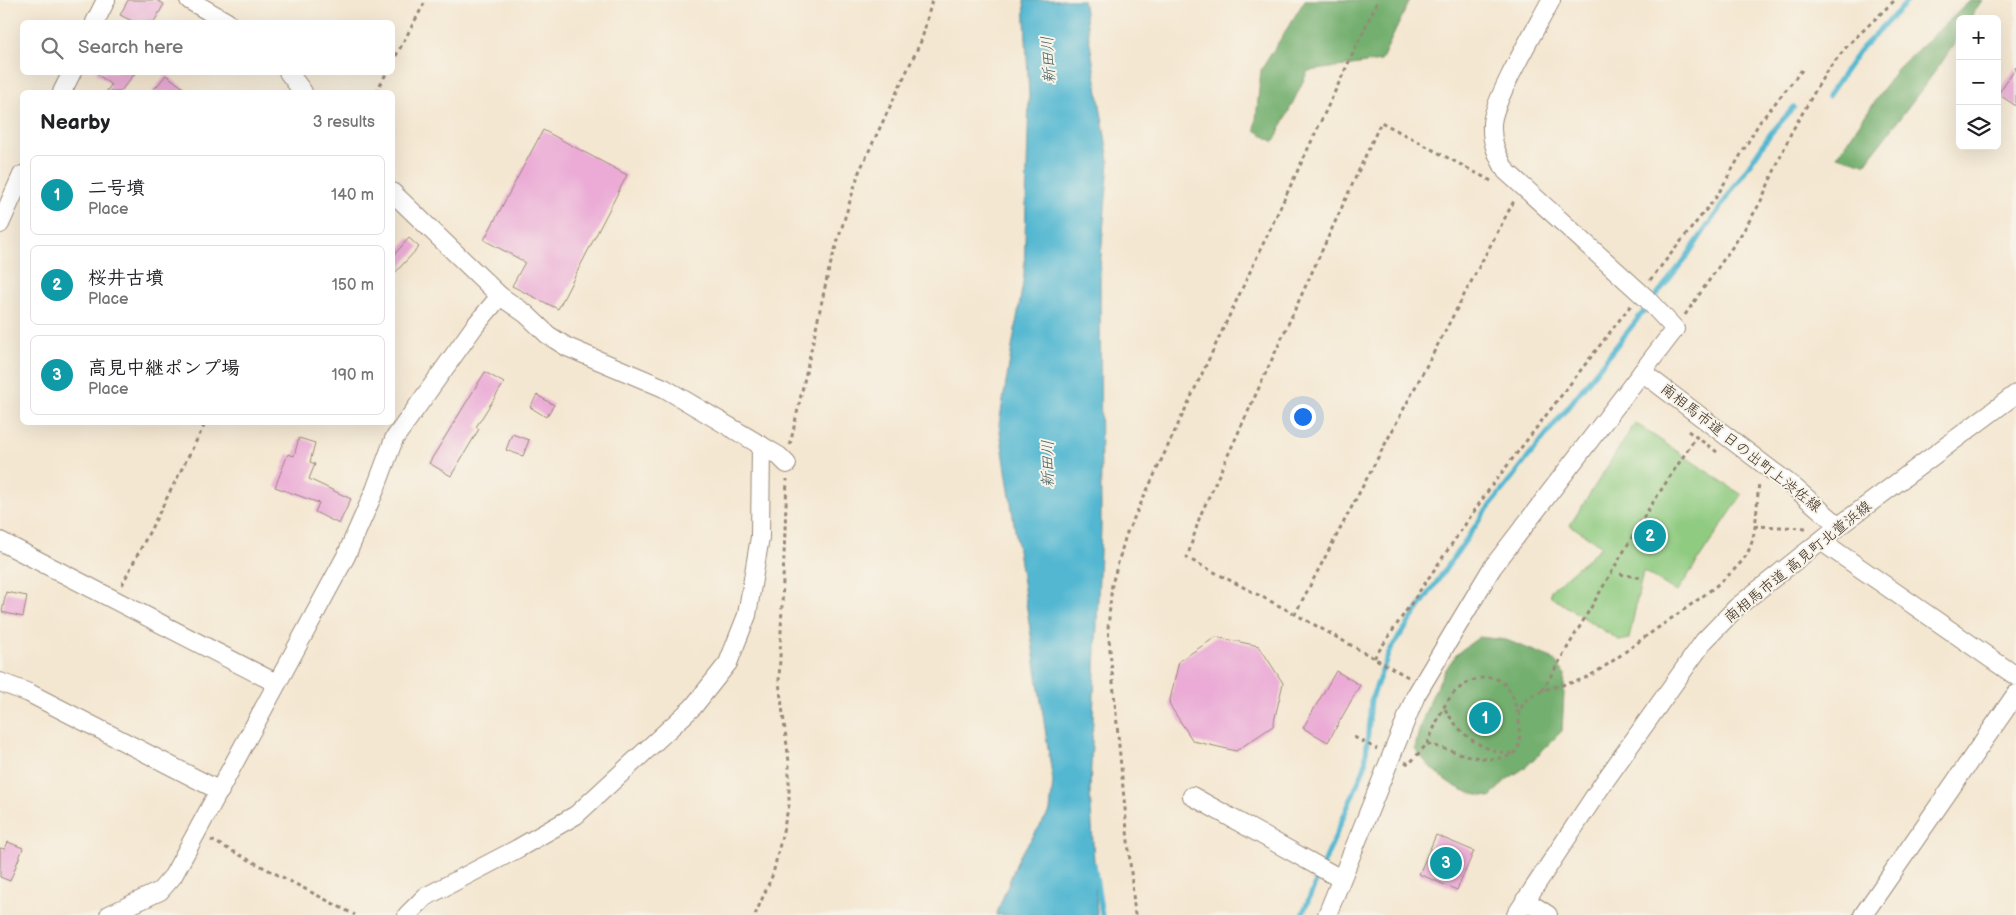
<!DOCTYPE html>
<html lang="en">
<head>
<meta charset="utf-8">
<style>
  body { margin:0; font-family:"Balsamiq Sans","Klee One",sans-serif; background:#f2f2f2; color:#202124 }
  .controls { position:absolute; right:15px; top:15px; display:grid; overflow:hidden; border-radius:8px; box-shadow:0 5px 20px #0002 }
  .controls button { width:45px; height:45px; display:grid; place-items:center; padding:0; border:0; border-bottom:1px solid #e0e0e0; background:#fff; color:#202124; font:25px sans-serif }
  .you { position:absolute; left:1302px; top:416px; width:18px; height:18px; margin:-12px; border:4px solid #fff; border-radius:50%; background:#1a73e8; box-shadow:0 0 0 8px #1a73e833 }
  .badge { display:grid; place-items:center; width:32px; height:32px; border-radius:50%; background:#d1495b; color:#fff; font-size:16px; font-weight:700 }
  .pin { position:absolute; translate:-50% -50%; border:2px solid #fff; box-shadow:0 1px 5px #0006 }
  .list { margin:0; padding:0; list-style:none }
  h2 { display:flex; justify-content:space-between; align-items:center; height:65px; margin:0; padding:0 20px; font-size:21px }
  h2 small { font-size:16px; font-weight:400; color:#757577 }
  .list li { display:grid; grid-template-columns:32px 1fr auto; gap:15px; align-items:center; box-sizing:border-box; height:80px; margin:0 10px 10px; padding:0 10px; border:1px solid #e0e0e0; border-radius:8px }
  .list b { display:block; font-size:19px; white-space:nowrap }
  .list p { margin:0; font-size:16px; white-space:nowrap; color:#757577 }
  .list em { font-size:16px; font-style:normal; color:#757577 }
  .icon { flex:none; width:28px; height:28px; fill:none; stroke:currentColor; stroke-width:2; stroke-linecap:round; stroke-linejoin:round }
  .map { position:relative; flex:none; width:2016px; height:915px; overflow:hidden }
  .search { position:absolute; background:#fff; box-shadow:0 5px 20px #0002; left:20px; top:20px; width:375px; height:55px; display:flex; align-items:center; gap:12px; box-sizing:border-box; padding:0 18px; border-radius:8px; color:#757577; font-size:19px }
  .panel { position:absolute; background:#fff; box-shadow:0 5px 20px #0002; left:20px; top:90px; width:375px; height:335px; border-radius:8px }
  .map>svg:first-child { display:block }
  .green { fill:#8fcb80; stroke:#657a4f }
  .forest { fill:#73af6e; stroke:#576c46 }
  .water { fill:#52b7d1; stroke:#467078 }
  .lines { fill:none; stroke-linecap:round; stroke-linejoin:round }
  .stream { stroke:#52b7d1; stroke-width:5 }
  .building { fill:#ebabd6 }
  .minor-casing { stroke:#988878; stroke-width:20 }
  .path { stroke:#988878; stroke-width:3; stroke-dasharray:4 4; stroke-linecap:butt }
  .minor { stroke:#fff; stroke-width:18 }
  .labels { text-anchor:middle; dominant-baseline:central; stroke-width:4; stroke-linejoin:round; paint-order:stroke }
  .street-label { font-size:15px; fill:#3b2a1e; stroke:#f7f3e8 }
  .water-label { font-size:16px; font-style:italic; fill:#435b5d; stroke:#f7f3e8 }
</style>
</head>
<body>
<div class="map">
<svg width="2016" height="915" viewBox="0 0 2016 915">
  <rect width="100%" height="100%" fill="#f7f3e8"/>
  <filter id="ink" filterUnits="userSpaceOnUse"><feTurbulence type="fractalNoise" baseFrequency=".02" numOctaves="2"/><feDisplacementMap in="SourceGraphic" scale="10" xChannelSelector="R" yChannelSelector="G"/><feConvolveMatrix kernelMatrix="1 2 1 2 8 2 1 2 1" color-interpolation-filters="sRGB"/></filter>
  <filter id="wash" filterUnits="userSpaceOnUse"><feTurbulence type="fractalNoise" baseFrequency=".0096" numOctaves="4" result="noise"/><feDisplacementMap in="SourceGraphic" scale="20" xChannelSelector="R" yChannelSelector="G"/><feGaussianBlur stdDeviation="1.12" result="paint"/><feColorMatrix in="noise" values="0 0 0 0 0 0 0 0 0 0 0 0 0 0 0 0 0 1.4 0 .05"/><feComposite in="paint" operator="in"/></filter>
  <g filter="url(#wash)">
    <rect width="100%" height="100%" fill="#f4e7d1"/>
    <!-- green -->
    <polygon class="green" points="1635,423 1742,495 1677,592 1643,571 1629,639 1620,641 1550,596 1551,590 1602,546 1570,525"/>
    <!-- forest -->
    <g class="forest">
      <polygon points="1305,0 1410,0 1381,61 1308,71 1274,142 1255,130 1261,70"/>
      <polygon points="1971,0 1982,0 1970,19 1960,19 1960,35 1940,65 1865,164 1837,156 1898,68"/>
      <path d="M 1479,637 L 1506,640 L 1552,658 L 1565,674 L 1562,731 L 1526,767 L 1506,780 L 1490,797 C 1457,794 1434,774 1415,749 C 1419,722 1439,675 1457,654 C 1463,648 1472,643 1479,637 Z"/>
    </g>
    <!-- water -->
    <polygon class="water" points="1024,0 1083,0 1109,161 1100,268 1101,528 1090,790 1097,915 996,915 1019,857 1050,811 1053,781 999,424 1024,277 1029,96"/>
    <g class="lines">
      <!-- stream -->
      <g class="stream">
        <polyline points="1828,96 1860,50 1909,0"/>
        <polyline points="1094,864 1102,915"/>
        <polyline points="1302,915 1365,766 1371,700 1390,650 1485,512 1685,259 1771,133 1794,107"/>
      </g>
    </g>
    <g id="blocks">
      <!-- building -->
      <g class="building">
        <polygon points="128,0 156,0 164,4 154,22 134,22 120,15"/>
        <polygon points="2016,67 2016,106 1998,94"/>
        <polygon points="95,72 136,72 120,92 106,92 111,85"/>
        <polygon points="166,75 189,92 152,92"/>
        <polygon points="543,130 627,175 558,309 512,286 525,262 484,240"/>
        <polygon points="409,238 419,247 392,276 392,257"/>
        <polygon points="485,372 504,383 476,427 479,429 451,476 429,463"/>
        <polygon points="537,395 554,405 546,417 530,407"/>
        <polygon points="512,434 529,440 523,456 506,450"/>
        <polygon points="299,438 315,443 310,462 315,464 309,479 351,499 339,524 315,512 319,503 275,487 288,454 294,456"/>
        <polygon points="6,592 27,596 23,617 2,612"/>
        <polygon points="1216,637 1259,646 1283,683 1273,726 1236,751 1193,741 1169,704 1179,661"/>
        <polygon points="1336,671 1360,685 1328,742 1303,728"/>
        <polygon points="1436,835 1474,851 1457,890 1419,874"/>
        <polygon points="8,842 23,848 10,881 0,877 0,848 5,849"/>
      </g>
    </g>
  </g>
  <g filter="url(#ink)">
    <use href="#blocks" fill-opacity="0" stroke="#988878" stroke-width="1"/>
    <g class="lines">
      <defs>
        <g id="minor">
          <polyline points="189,0 227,22"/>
          <polyline points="95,22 106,0"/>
          <polyline points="288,72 303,92"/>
          <polyline points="62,92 72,72"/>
          <polyline points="392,192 500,296 526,314 548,335 567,347 664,388 779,456 787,464"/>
          <polyline points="0,224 22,175"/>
          <polyline points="1642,372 1795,488 1839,526"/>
          <polyline points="0,541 276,683"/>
          <polyline points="1821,541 2016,676"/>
          <polyline points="0,682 29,693 220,791"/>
          <polyline points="1192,796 1341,879"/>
          <polyline points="1525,900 1548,915"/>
          <polyline points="109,915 160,891 173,876 346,556 375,490 394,439 474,327 500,296"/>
          <polyline points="407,915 425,897 517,849 576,815 693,707 728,663 747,615 760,537 761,445"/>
          <path d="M 1327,915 L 1416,695 L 1492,568 L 1675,329 L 1646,298 L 1506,171 C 1497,155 1491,142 1492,124 C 1493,100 1538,25 1551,0"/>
          <polyline points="1516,915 1602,785 1704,641 1737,607 1839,526 2016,394"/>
          <polyline points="1863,915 2016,694"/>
        </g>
      </defs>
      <!-- minor casing -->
      <use href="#minor" class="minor-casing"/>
      <!-- path -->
      <g class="path">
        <polyline points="392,63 426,0"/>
        <polyline points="376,92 387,72"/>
        <polyline points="1650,280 1717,196 1759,123 1802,70"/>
        <polyline points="1685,315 1742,233 1760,203 1791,133 1826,72 1848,45 1895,0"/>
        <polyline points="1688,431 1717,452"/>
        <polyline points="790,445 829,269 859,172 922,39 932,0"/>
        <polyline points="1754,526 1807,528"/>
        <polyline points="1620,574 1642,578"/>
        <polyline points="122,585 206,422"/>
        <polyline points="1295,614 1187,558 1200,516 1381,122 1493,182"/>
        <polyline points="1374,658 1490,488 1631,305"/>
        <polyline points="1408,677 1295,614 1515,199"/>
        <polyline points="1542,691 1648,510 1696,437"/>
        <path d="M 1445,709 C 1462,737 1480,750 1513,754"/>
        <polyline points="1354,737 1377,749"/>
        <path d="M 1427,744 C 1434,729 1440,712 1449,699 C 1461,681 1493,667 1508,688 C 1513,694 1515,705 1518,713"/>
        <path d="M 1405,762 L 1409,764 L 1427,744 C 1454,750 1484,766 1511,755 C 1530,748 1508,712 1529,698 C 1546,686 1566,686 1585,678 C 1607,667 1628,649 1648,635 C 1675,615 1727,583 1745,557 C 1758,538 1756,505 1759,483"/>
        <polyline points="211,840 355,915"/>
        <polyline points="755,915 773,874 789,805 789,762 779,682 787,479"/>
        <polyline points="1135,915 1108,629 1112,584 1126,535 1378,0"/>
      </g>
      <!-- minor -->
      <use href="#minor" class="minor"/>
    </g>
  </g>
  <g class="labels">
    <!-- street labels -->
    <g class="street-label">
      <text transform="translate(1741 448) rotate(38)">南相馬市道 日の出町上渋佐線</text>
      <text transform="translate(1798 562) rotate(-39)">南相馬市道 高見町北萱浜線</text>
    </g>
    <!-- water labels -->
    <g class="water-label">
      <text transform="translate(1049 60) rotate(-93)">新田川</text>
      <text transform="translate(1048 464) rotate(-90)">新田川</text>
    </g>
  </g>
</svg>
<div class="controls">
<button>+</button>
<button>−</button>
<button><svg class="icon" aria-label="layers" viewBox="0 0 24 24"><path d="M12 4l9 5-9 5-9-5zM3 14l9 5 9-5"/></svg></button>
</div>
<div class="you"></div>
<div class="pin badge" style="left:1485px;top:718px;background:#0f9aa8">1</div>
<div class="pin badge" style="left:1650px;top:536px;background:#0f9aa8">2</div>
<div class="pin badge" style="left:1446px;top:863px;background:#0f9aa8">3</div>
<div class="search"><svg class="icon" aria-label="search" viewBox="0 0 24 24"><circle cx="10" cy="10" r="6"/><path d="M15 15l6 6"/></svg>Search here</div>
<section class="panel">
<h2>Nearby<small>3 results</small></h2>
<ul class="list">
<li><span class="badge" style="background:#0f9aa8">1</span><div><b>二号墳</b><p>Place</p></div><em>140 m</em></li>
<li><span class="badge" style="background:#0f9aa8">2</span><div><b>桜井古墳</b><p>Place</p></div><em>150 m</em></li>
<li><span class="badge" style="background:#0f9aa8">3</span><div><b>高見中継ポンプ場</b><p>Place</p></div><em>190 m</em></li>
</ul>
</section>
</div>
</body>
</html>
